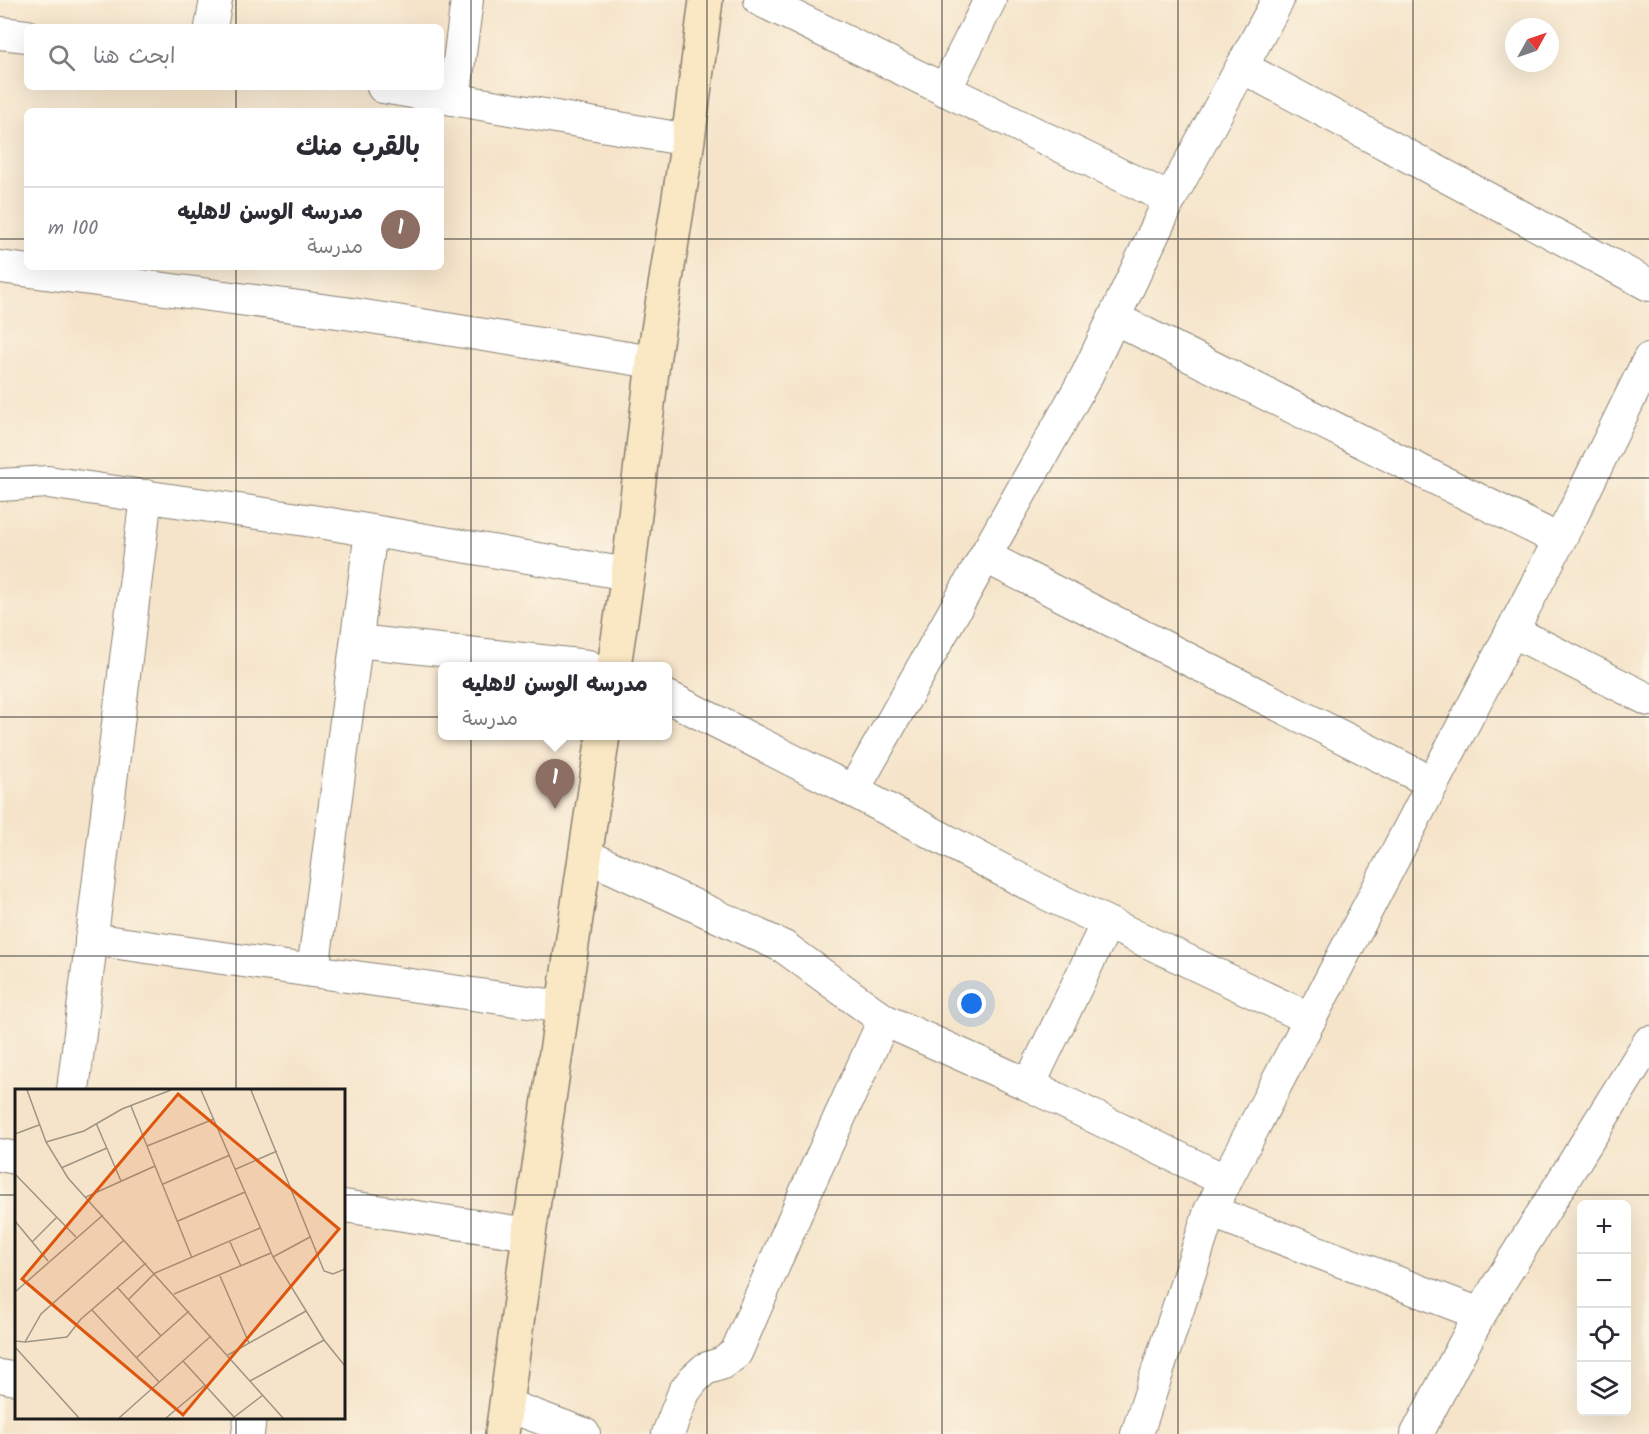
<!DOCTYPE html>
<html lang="ar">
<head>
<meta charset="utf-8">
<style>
  body { margin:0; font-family:Kalam,"Playpen Sans Arabic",sans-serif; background:#f2f2f3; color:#2b2b33; direction:rtl }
  .controls { position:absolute; right:18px; bottom:18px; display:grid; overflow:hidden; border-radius:9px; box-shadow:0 6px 24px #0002 }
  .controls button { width:54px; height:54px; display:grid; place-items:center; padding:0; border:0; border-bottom:2px solid #e1e1e2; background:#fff; color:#2b2b33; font:30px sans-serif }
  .compass { position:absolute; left:1505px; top:18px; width:54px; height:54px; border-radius:50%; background:#fff; box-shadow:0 6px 24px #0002; rotate:50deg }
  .you { position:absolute; left:972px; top:1004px; width:21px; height:21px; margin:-15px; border:4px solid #fff; border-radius:50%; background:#1a73e8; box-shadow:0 0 0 9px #1a73e833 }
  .badge { display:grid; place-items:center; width:39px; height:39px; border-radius:50%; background:#2563eb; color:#fff; font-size:20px; font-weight:700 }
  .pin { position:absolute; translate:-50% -50px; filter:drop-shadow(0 2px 3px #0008) }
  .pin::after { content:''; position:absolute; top:32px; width:21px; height:18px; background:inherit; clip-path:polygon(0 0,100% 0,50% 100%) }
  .popup { position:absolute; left:438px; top:662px; width:234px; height:78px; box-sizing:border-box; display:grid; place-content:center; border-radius:9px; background:#fff; filter:drop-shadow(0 2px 4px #0005); font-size:20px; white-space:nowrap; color:#7c7c81 }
  .popup b { font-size:22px; color:#2b2b33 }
  .popup::after { content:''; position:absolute; left:50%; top:100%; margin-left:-12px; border:12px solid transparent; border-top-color:#fff }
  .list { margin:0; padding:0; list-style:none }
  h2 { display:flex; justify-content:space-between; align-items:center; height:78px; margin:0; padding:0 24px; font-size:26px }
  h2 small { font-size:20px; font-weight:400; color:#7c7c81 }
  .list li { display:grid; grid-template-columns:39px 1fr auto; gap:18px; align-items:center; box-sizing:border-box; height:84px; padding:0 24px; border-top:2px solid #e1e1e2 }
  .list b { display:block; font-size:22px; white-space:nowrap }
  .list p { margin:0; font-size:20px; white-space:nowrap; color:#7c7c81 }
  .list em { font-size:20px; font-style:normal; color:#7c7c81 }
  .icon { flex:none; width:33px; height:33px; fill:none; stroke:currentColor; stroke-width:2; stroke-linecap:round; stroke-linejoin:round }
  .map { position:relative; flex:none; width:1649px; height:1434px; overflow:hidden; direction:ltr }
  .search { position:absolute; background:#fff; box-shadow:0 6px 24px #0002; left:24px; top:24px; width:420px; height:66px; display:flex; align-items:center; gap:15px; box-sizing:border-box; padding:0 21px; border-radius:9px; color:#7c7c81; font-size:22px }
  .panel { position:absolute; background:#fff; box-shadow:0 6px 24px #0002; left:24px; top:108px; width:420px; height:162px; border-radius:9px; direction:rtl }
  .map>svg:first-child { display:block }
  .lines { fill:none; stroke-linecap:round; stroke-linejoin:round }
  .street-casing { stroke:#888073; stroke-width:34 }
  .secondary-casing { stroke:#888073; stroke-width:36 }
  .street { stroke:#fff; stroke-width:32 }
  .secondary { stroke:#fae7c3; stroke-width:33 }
  .grid { fill:none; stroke:#1c1c1c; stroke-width:1.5; stroke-opacity:0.55 }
  .inset-road { fill:none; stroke:#9e9484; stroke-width:1.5 }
  .view { fill:#de560d; fill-opacity:0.15; stroke:#de560d; stroke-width:3 }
  .inset-edge { fill:none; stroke:#1c1c1c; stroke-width:3 }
</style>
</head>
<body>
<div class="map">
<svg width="1649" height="1434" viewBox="0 0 1649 1434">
  <rect width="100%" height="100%" fill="#fcf5e5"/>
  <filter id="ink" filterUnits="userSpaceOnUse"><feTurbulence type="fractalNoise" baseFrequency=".0167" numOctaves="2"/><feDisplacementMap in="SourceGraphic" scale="12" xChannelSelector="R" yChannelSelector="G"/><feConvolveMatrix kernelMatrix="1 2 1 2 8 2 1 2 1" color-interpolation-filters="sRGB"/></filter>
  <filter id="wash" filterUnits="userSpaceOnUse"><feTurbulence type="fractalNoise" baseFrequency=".008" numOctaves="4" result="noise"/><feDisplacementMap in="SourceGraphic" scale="24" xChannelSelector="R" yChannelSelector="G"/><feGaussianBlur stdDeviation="1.35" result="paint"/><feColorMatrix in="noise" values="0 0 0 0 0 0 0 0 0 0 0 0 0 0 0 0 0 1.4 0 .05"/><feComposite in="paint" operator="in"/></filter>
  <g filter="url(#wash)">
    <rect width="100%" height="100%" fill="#f5e4ca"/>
  </g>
  <g filter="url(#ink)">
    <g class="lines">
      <defs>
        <g id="street">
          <polyline points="760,0 1170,199 1278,0"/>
          <polyline points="211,27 216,0"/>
          <polyline points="0,33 27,36"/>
          <polyline points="1242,67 1649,285"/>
          <polyline points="383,87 688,140"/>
          <polyline points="945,90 990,0"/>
          <polyline points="454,99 467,0"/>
          <polyline points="0,267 352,314 653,362"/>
          <polyline points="1114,318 1559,540"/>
          <polyline points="0,485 48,482 319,522 628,574"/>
          <polyline points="986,557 1433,783"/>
          <polyline points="1512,631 1649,700"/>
          <polyline points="357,641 588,666"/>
          <polyline points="668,697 853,791 1051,896 1310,1019"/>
          <polyline points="853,791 1087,375 1170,199"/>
          <polyline points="585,855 784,947 884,1020 1029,1085 1226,1181"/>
          <polyline points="91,939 563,1007"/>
          <polyline points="313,971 371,531"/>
          <polyline points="1029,1085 1107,923"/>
          <polyline points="73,1090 146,496"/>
          <polyline points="0,1155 16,1158"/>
          <polyline points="344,1206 529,1234"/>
          <polyline points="1210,1211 1480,1314"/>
          <polyline points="0,1376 16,1379"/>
          <polyline points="506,1405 584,1434"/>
          <polyline points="248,1434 250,1418"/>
          <polyline points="668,1434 684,1392 694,1379 705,1369 723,1363 736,1353 805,1193 884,1020"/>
          <polyline points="1137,1434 1210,1211 1573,514 1649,359"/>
          <polyline points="1417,1434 1480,1314 1649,1042"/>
        </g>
        <g id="secondary">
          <polyline points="614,666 628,574 653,362 688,140 706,0"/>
          <polyline points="502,1434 529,1234 603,736"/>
        </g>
      </defs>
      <!-- street casing -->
      <use href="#street" class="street-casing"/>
      <!-- secondary casing -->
      <use href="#secondary" class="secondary-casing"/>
      <!-- street -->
      <use href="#street" class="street"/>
      <!-- secondary -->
      <use href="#secondary" class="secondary"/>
    </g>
  </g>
  <!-- grid -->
  <path class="grid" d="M 236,0 L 236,27M 471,0 L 471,1434M 707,0 L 707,1434M 942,0 L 942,1434M 1178,0 L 1178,1434M 1413,0 L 1413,1434M 236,87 L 236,111M 0,239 L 27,239M 441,239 L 1649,239M 236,267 L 236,1090M 0,478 L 1649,478M 0,717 L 1649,717M 0,956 L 1649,956M 0,1195 L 16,1195M 344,1195 L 1649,1195M 236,1418 L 236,1434"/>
  <!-- overview -->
  <g transform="translate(15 1089)">
    <rect width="330" height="330" fill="#f5e4ca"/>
    <path class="inset-road" d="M 12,1 L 31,53 L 53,89 L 268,329M 186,1 L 258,168 L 309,251 L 330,277M 236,1 L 309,182 L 318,185 L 330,180M 81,34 L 106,92M 0,45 L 24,36M 31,53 L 69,42 L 107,20 L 156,1M 132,57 L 199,30M 140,77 L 177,169M 46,79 L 92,59M 221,80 L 262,62M 0,85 L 61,148M 148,95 L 215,66M 71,108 L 140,77 L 116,17M 0,132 L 33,172M 163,132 L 230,103M 17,153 L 42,128M 215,153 L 226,177M 258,168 L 295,148M 205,187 L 234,254M 102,198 L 146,247M 0,203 L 88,126M 159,205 L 256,164M 113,211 L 140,184 L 245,139M 77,221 L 144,293M 0,252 L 10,253 L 26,225 L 109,151M 10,253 L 52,248 L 66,230 L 131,174M 0,258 L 64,329M 213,266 L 291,222M 121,269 L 174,222M 168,272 L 219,328M 235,292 L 309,251M 104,329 L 196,247M 151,329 L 190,296M 218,329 L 248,306"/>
    <path class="view" d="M 163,5 L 324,140 L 168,326 L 7,190 Z"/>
    <rect width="330" height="330" class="inset-edge"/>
  </g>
</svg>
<div class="controls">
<button>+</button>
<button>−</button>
<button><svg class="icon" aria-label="locate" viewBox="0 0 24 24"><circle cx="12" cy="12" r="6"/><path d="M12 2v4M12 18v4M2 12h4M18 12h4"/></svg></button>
<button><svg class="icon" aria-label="layers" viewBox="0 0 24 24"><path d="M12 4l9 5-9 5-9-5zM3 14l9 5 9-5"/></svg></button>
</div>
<svg class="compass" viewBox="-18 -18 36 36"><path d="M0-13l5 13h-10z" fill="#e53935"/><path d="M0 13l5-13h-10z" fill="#7c7c81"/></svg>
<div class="you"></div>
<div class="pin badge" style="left:555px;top:809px;background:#8d6e63">1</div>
<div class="popup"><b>مدرسه الوسن لاهليه</b>مدرسة</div>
<div class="search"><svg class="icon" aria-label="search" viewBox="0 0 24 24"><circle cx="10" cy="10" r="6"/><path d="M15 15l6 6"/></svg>ابحث هنا</div>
<section class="panel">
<h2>بالقرب منك<small></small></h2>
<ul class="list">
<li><span class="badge" style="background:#8d6e63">1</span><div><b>مدرسه الوسن لاهليه</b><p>مدرسة</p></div><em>100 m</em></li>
</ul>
</section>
</div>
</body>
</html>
